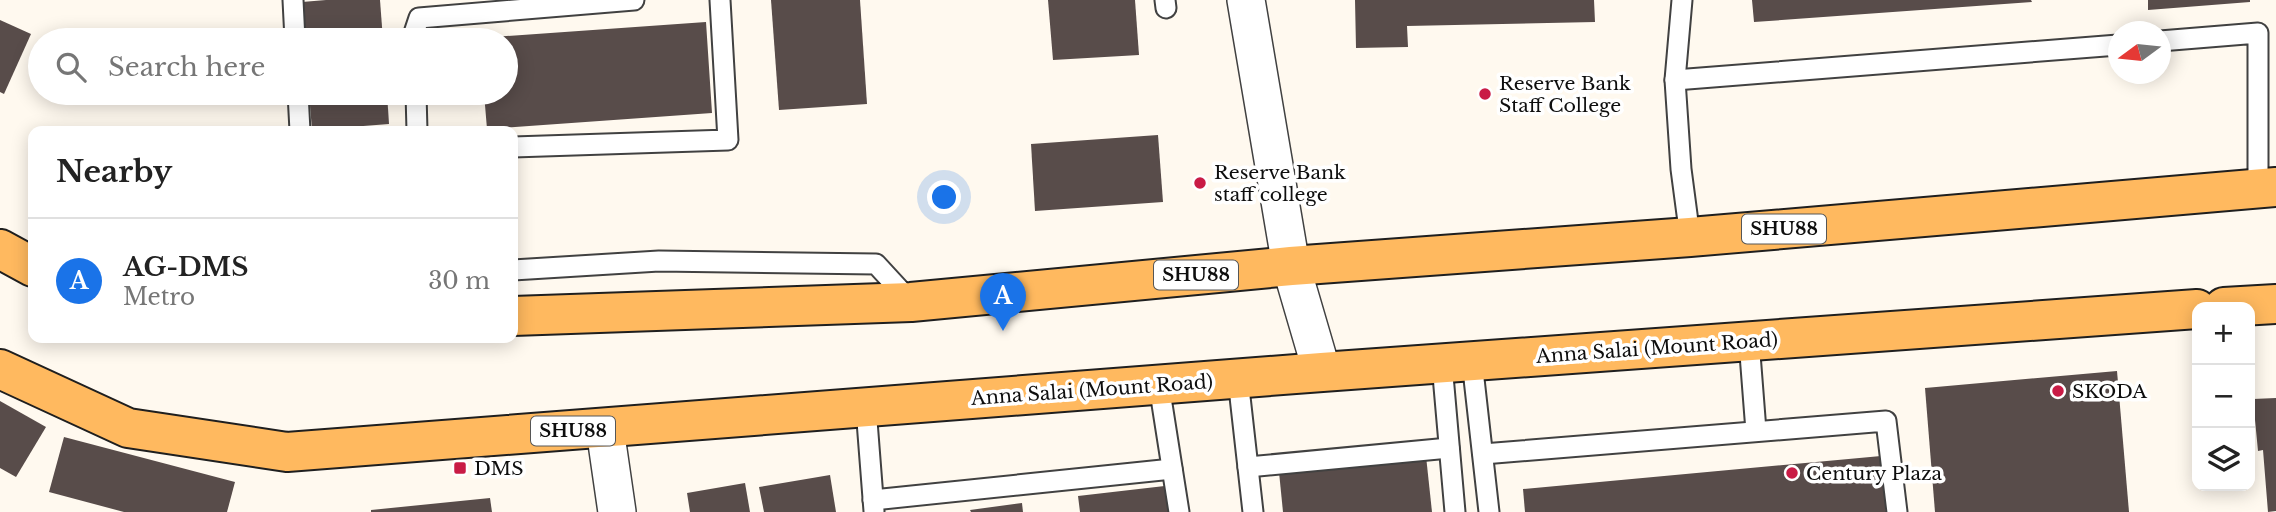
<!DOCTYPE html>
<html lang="en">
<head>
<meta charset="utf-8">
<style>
  body { margin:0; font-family:"Libre Baskerville",serif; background:#f6f6f6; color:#222 }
  .controls { position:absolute; right:21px; bottom:21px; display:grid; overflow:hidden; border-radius:14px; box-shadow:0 4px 18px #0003 }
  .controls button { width:63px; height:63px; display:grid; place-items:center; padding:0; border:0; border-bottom:2px solid #e0e0e0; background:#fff; color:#222; font:35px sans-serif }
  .compass { position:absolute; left:2108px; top:21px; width:63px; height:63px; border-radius:50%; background:#fff; box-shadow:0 4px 18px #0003; rotate:255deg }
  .you { position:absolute; left:945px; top:198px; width:24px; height:24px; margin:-18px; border:5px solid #fff; border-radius:50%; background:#1a73e8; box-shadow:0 0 0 10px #1a73e833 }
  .badge { display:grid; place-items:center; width:46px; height:46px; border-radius:50%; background:#1a73e8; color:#fff; font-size:23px; font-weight:700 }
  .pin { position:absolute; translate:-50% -58px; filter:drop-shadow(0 2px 4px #0008) }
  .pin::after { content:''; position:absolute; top:37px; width:24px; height:21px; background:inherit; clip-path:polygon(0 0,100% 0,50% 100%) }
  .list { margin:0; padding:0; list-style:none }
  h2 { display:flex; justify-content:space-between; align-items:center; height:91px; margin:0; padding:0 28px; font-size:30px }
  h2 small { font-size:23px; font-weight:400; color:#767676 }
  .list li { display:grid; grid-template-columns:46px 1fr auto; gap:21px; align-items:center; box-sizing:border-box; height:126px; padding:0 28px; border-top:2px solid #e0e0e0 }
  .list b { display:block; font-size:26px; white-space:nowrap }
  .list p { margin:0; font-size:23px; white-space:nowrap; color:#767676 }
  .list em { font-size:23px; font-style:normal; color:#767676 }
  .icon { flex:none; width:38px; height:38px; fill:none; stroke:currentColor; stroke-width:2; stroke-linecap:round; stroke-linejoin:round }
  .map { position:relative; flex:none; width:2276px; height:512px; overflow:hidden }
  .search { position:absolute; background:#fff; box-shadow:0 4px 18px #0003; left:28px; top:28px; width:490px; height:77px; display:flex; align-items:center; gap:18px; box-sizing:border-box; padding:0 24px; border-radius:38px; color:#767676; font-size:26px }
  .panel { position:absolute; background:#fff; box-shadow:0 4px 18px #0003; left:28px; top:126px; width:490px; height:217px; border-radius:14px }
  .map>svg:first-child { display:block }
  .building { fill:#584c4a }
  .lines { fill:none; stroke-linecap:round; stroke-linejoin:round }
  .lane-casing { stroke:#414141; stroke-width:23 }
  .street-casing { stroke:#414141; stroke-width:40 }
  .primary-casing { stroke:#1f1f1f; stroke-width:42 }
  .lane { stroke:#fff; stroke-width:19 }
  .street { stroke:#fff; stroke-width:37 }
  .primary { stroke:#ffb95f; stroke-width:38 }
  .poi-dot { fill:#c91b45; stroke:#fff; stroke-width:2.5 }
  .labels { text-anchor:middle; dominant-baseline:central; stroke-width:7; stroke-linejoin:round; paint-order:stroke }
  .shield { fill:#fff; stroke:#565656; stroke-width:2 }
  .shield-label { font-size:18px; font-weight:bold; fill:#0e0e0e }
  .poi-label { font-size:19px; fill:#0e0e0e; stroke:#fff; text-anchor:start }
  .street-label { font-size:19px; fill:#0e0e0e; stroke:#fff }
</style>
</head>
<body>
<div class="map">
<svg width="2276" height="512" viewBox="0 0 2276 512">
  <rect width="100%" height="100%" fill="#fff9ef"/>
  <!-- building -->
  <g class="building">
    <polygon points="326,0 380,0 383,40 305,40 302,2"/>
    <polygon points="771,0 860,0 867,104 779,110"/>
    <polygon points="1048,0 1135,0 1139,55 1053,60"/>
    <polygon points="1355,0 1594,0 1595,22 1407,26 1408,47 1356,48"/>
    <polygon points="1752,0 2031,0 2032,2 1754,22"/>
    <polygon points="2148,0 2250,0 2250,2 2148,10"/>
    <polygon points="0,20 31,34 4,94 0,92"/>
    <polygon points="706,22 712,113 487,129 484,93 506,93 506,40 478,40 478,38"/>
    <polygon points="309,93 387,93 389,124 312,130"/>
    <polygon points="1158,135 1163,202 1035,211 1031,144"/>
    <polygon points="2117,371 2129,512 1935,512 1925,388"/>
    <polygon points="2276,398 2276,511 2268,512 2263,450 2258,451 2253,399"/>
    <polygon points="0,401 46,427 16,477 0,468"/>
    <polygon points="64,437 235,482 227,512 124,512 49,492"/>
    <polygon points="1426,456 1432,512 1283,512 1279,472"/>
    <polygon points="1881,456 1886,512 1525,512 1523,489"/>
    <polygon points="830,475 836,512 764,512 759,487"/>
    <polygon points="745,483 750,512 690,512 687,493"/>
    <polygon points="1182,484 1185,512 1080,512 1078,496"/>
    <polygon points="490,498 492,512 371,512 371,510"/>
    <polygon points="1022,503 1023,512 971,512 970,510"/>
  </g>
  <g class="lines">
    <defs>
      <g id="lane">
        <polyline points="293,0 295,40"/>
        <polyline points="1165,0 1166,8"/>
        <polyline points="1682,0 1675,80 1681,169 1690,237"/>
        <polyline points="414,40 414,33 419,18 634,0"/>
        <polyline points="2160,41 2258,33 2258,188"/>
        <polyline points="1675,80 2118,45"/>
        <polyline points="298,93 300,131"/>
        <polyline points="416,93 417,131"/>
        <polyline points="513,147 728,140 720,0"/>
        <polyline points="513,270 659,261 876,264 911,302"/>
        <polyline points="1749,341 1756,431"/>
        <polyline points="1472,361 1489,512"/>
        <polyline points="1442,364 1455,512"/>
        <polyline points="1238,379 1253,512"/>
        <polyline points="1159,385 1179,512"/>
        <polyline points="866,408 874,511"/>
        <polyline points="1483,454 1886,421 1897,512"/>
        <polyline points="1248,467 1449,448"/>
        <polyline points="873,500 1172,469"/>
      </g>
      <g id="street">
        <polyline points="1246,0 1291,266 1322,372"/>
        <polyline points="605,429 617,512"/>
      </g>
      <g id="primary">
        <polyline points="0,249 33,267"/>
        <polyline points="2224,307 2276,304"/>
        <polyline points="513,316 911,302 1291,266 1690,237 2276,187"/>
        <polyline points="0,369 128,428 287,452 1322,372 2197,309"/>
      </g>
    </defs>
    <!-- lane casing -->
    <use href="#lane" class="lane-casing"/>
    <!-- street casing -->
    <use href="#street" class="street-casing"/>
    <!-- primary casing -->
    <use href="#primary" class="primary-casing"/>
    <!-- lane -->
    <use href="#lane" class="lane"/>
    <!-- street -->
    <use href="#street" class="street"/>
    <!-- primary -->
    <use href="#primary" class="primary"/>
  </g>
  <!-- markers -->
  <g class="poi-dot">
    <circle cx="1485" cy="94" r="7"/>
    <circle cx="1200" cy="183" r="7"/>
    <circle cx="2058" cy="391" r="7"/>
    <rect x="453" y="461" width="14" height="14" rx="3.5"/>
    <circle cx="1792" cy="473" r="7"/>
  </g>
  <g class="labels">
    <!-- shield labels -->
    <g class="shield">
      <rect x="1742" y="214.5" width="84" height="29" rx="5"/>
      <rect x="1154" y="260.5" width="84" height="29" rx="5"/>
      <rect x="531" y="416.5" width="84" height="29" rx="5"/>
    </g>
    <g class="shield-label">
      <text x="1784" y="229">SHU88</text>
      <text x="1196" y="275">SHU88</text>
      <text x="573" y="431">SHU88</text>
    </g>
    <!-- poi labels -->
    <g class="poi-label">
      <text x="1499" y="83">Reserve Bank<tspan x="1499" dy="22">Staff College</tspan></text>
      <text x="1214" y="172">Reserve Bank<tspan x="1214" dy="22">staff college</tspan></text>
      <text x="2072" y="391">SKODA</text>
      <text x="474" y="468">DMS</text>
      <text x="1806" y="473">Century Plaza</text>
    </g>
    <!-- street labels -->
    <g class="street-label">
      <text transform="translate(1657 348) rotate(-4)">Anna Salai (Mount Road)</text>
      <text transform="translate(1092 390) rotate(-4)">Anna Salai (Mount Road)</text>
    </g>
  </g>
</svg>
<div class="controls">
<button>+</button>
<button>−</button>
<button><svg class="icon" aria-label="layers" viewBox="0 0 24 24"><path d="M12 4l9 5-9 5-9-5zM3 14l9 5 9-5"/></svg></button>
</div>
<svg class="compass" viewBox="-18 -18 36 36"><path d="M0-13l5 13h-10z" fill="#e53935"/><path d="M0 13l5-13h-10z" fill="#767676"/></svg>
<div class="you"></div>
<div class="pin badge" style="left:1003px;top:331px">A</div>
<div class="search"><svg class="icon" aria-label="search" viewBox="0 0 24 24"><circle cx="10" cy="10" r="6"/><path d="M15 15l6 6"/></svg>Search here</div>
<section class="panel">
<h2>Nearby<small></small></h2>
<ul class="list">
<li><span class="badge">A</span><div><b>AG-DMS</b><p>Metro</p></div><em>30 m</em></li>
</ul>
</section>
</div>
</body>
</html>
